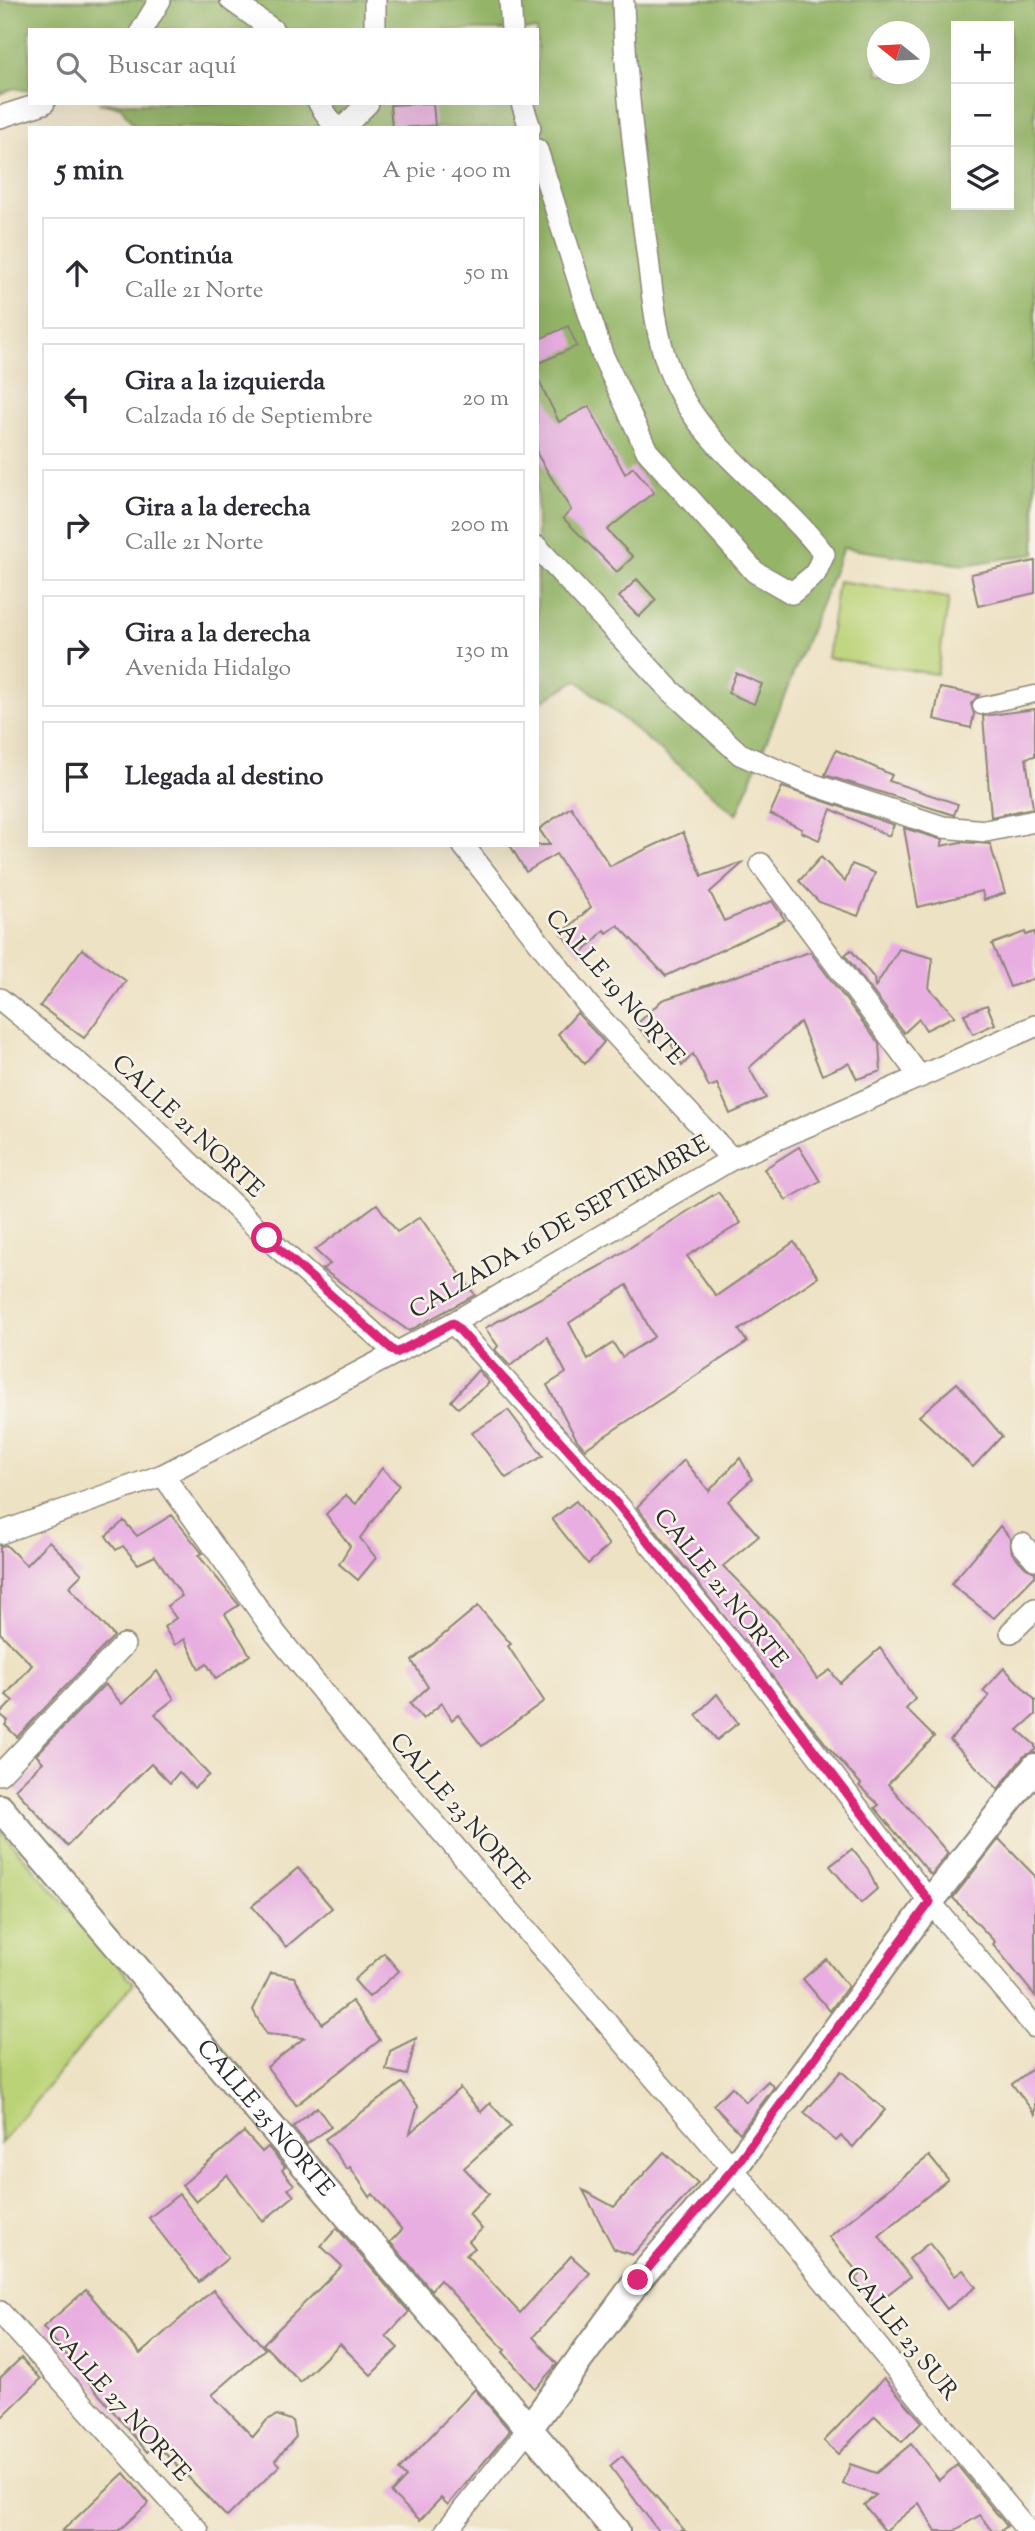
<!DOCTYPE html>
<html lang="es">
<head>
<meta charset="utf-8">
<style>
  body { margin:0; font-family:"Sorts Mill Goudy",serif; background:#f2f2f3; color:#2b2b33 }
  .controls { position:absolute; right:21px; top:21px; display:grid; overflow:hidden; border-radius:0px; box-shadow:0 7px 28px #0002 }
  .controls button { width:63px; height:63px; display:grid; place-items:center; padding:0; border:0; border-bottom:2px solid #e1e1e2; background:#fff; color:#2b2b33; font:35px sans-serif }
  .compass { position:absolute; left:867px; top:21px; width:63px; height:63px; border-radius:50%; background:#fff; box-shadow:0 7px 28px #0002; rotate:288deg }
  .stop { position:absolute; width:21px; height:21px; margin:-16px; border:5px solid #db2777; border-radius:50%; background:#fff }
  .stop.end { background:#db2777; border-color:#fff; box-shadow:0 2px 7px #0008 }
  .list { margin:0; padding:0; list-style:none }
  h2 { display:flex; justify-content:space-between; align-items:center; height:91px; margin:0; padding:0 28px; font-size:30px }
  h2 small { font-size:23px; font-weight:400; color:#7c7c81 }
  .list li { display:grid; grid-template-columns:46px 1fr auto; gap:21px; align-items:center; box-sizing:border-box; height:112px; margin:0 14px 14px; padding:0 14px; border:2px solid #e1e1e2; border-radius:0px }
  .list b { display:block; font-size:26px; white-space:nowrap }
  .list p { margin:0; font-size:23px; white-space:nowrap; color:#7c7c81 }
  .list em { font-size:23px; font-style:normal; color:#7c7c81 }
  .icon { flex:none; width:38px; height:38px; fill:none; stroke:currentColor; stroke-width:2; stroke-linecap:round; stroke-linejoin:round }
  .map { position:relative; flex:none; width:1035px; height:2531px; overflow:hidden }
  .search { position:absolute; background:#fff; box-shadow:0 7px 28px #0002; left:28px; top:28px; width:511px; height:77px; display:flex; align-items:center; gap:18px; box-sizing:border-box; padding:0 24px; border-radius:0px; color:#7c7c81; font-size:26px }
  .panel { position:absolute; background:#fff; box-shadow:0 7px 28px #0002; left:28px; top:126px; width:511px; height:721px; border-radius:0px }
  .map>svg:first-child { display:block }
  .green { fill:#bbd377; stroke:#737f51; stroke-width:2 }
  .forest { fill:#94b568; stroke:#60704a; stroke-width:2; fill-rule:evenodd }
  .building { fill:#e8aee1; fill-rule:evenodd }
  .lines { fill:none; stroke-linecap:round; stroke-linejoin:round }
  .pedestrian-casing { stroke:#8c8678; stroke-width:19 }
  .minor-casing { stroke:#8c8678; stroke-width:24 }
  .tertiary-casing { stroke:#8c8678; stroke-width:30 }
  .pedestrian { stroke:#fff; stroke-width:16 }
  .minor { stroke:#fff; stroke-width:21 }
  .tertiary { stroke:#fff; stroke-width:26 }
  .route { stroke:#db2777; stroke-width:9 }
  .labels { text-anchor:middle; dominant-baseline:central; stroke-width:5; stroke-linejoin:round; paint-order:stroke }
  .street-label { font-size:24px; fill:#2b2b2b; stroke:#f7f3e8 }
</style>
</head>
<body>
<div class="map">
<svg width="1035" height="2531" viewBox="0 0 1035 2531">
  <rect width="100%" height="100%" fill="#f7f3e8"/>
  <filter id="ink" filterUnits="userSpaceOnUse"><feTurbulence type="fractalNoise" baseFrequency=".0143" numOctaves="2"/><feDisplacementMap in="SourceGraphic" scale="14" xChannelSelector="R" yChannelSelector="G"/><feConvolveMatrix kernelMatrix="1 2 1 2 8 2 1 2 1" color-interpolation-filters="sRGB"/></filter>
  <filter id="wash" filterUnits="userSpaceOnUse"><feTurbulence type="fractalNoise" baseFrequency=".00686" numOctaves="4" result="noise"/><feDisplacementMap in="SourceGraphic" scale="28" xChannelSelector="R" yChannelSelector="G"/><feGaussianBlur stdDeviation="1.57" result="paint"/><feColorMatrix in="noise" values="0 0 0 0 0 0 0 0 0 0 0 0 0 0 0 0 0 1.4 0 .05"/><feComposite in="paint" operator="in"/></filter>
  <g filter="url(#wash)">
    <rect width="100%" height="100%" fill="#eee2c4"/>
    <!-- green -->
    <g class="green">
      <polygon points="838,581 949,598 937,674 827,658"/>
      <polygon points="0,1830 134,1983 0,2144"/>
    </g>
    <!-- forest -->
    <path class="forest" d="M 0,0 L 1035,0 L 1035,554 L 964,565 L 843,548 L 737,815 L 577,680 L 537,704 L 537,128 L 135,128 L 121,107 L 98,103 L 537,103 L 537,30 L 30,30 L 30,91 L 14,88 L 0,94 ZM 956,26 L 1009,26 L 1009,205 L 956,205 ZM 878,32 L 920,32 L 920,74 L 878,74 Z"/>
    <g id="blocks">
      <!-- building -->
      <g class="building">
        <polygon points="433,103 435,126 392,128 390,105"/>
        <polygon points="568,326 577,346 537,364 537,340"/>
        <polygon points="537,377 559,422 589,406 625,474 633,467 654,492 607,530 633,557 617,572 563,518 571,510 537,454"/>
        <polygon points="1035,561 1035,593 978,606 971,574"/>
        <polygon points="637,579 656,600 639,617 619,597"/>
        <polygon points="736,673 762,684 754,704 728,693"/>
        <polygon points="940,688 979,695 971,704 974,714 971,728 934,719"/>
        <polygon points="1035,709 1035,756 1026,758 1033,808 991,817 983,716"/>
        <polygon points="836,750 892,775 889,781 958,804 954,815 825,775"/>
        <polygon points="782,787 894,825 889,836 831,809 819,840 801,832 802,829 770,814"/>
        <polygon points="571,807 610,866 683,832 702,876 744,862 710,892 724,921 772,901 785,920 666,976 618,925 607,933 604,930 581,955 561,934 591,907 556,854 526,872 510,845 550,845 539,829"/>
        <polygon points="904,828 943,840 941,846 961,842 990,844 1005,893 984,900 982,891 918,907"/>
        <polygon points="821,857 845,882 852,864 875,873 858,916 819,902 799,881"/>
        <polygon points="1025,932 1026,935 1035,932 1035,978 1010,987 992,944"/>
        <polygon points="82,949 126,981 84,1038 40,1006"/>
        <polygon points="899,949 933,958 929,988 955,1016 926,1030 919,1019 904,1033 845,955 851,950 874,978 875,987"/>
        <polygon points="810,952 879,1044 881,1071 857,1079 849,1063 822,1075 800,1022 749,1068 766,1098 730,1114 717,1084 709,1087 693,1054 682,1066 664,1029 651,1041 636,1025 662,1000"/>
        <polygon points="987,1005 995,1024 973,1034 964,1014"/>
        <polygon points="577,1013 604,1042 585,1064 558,1034"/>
        <polygon points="799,1147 820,1181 786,1200 764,1169"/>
        <path d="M 718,1192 L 741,1223 L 687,1256 L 716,1296 L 794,1242 L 818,1277 L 739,1330 L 747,1342 L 585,1449 L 577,1440 L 547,1385 L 566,1373 L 547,1337 L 510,1366 L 495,1350 L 498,1346 L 485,1328 L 604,1264 ZM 627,1285 L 654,1337 L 622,1357 L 613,1343 L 588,1359 L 569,1323 Z"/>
        <polygon points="377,1204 397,1232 420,1217 475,1295 409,1331 322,1269 330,1264 315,1250"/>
        <polygon points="478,1370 489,1383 458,1408 451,1401"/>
        <polygon points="957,1383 1002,1436 973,1467 919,1416"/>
        <polygon points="508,1410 543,1456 506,1478 472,1433"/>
        <polygon points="740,1458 752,1479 728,1501 759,1536 723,1566 777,1621 817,1679 830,1670 840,1683 880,1648 915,1699 906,1709 934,1737 888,1784 948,1853 931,1875 875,1808 879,1805 859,1786 861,1784 830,1749 637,1507 684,1460 709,1491"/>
        <polygon points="382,1468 399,1485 360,1538 376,1558 358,1580 339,1564 350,1546 326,1514 346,1495 356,1504"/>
        <polygon points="576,1501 609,1545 588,1564 552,1519"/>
        <polygon points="172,1515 202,1553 198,1555 239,1605 225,1614 250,1655 216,1679 207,1664 199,1669 185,1639 175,1645 164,1627 176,1618 167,1606 182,1596 155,1556 138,1564 123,1546 116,1550 106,1536 124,1521 137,1536"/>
        <polygon points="1000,1526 1010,1538 1012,1553 1026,1568 1035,1572 1035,1576 994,1618 951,1584"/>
        <polygon points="49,1541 82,1574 69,1587 114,1636 17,1737 5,1725 8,1721 0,1714 13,1701 6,1695 32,1665 0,1633 0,1546 6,1545 26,1565"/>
        <polygon points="478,1606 511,1644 508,1646 544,1701 482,1746 458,1715 452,1720 442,1703 423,1719 410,1704 428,1687 412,1661"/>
        <polygon points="1004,1668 1035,1700 1035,1715 1018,1730 1035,1745 1035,1750 1023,1757 998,1789 950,1740 989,1696 983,1691"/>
        <polygon points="157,1671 174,1699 155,1714 209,1775 194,1788 179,1772 170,1783 151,1764 67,1846 15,1789 43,1762 36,1755 105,1684 122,1704"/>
        <polygon points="717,1694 738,1723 717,1740 696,1715"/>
        <polygon points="999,1839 1035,1876 1035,1996 993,1944 995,1942 953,1898"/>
        <polygon points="852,1849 868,1869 877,1889 861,1903 830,1866"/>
        <polygon points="298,1868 332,1908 286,1947 252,1906"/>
        <polygon points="384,1953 399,1971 369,1997 354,1980"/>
        <polygon points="826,1959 848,1986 830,2011 803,1979"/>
        <polygon points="271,1973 294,1977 322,2024 352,2001 380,2040 296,2105 267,2067 304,2038 266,2034 253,2010"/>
        <polygon points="416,2038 407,2075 386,2070 390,2051"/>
        <polygon points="1035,2067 1035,2114 1012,2084"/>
        <polygon points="841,2071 885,2110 853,2147 841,2136 836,2141 804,2113"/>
        <polygon points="768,2081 774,2087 740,2133 713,2105 732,2087 746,2102"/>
        <polygon points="402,2083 418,2106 410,2133 460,2088 481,2112 490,2103 511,2126 464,2168 489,2194 469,2214 482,2229 469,2241 475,2248 466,2255 520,2313 571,2256 590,2273 533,2337 557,2364 535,2389 503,2352 505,2350 440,2280 431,2290 390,2242 402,2230 373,2194 370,2197 350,2167 347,2169 325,2139"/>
        <polygon points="317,2107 331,2127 307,2144 293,2127"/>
        <polygon points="244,2132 262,2152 268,2147 285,2167 282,2170 294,2185 288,2189 294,2196 263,2221 227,2175 196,2202 182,2185"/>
        <polygon points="664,2152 698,2183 632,2255 614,2249 583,2190 614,2207"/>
        <polygon points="929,2156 948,2179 879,2236 910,2277 875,2304 855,2279 860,2275 829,2237"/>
        <polygon points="179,2194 228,2258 199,2282 149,2218"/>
        <polygon points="337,2228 409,2312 386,2336 398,2348 371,2375 340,2344 300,2382 263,2344 342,2266 321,2246"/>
        <polygon points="929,2243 955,2276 963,2270 976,2287 947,2309 909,2259"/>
        <polygon points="86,2290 140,2354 213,2290 265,2349 212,2395 253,2437 267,2420 277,2415 293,2421 296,2437 275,2460 280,2465 227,2517 156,2444 147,2452 43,2327"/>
        <polygon points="21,2358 41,2379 0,2419 0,2378"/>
        <polygon points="884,2378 922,2422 902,2442 875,2416 838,2454 824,2441"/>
        <polygon points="475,2389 510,2431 448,2505 441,2498 420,2520 391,2493 406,2477 399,2470"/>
        <polygon points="911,2444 939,2480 957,2465 1007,2526 1001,2531 992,2531 980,2515 954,2531 936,2531 919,2503 885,2531 864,2505 876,2495 843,2484 850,2464 876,2473"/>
        <polygon points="622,2456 685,2531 658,2531 610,2466"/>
        <polygon points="124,2473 149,2503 118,2531 62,2531"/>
      </g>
    </g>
  </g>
  <g filter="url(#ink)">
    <use href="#blocks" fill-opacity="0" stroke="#8c8678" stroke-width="2"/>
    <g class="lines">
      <defs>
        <polyline id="pedestrian" points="981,706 1035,694"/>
        <g id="minor">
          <polyline points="231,0 273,30"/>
          <polyline points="375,0 375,30"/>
          <polyline points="510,0 512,30"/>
          <polyline points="142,30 160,0"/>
          <polyline points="319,103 335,128"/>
          <polyline points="522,103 530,128"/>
          <polyline points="0,117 44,103"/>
          <polyline points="343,128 368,103"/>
          <path d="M 537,150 L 602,354 L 647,451 L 755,572 L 792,593 L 815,574 L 824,554 C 781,497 718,460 682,397 C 655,351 653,295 646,243 C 635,162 625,82 623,0"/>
          <polyline points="537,547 669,689 740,754 802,781 943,827 986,831 1035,821"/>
          <polyline points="463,845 588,1005 732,1159"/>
          <polyline points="761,864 920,1077"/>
          <polyline points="0,999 133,1108 267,1238 396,1353"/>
          <polyline points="453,1323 619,1506 752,1669 930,1902 1035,2027"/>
          <polyline points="163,1475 276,1634 352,1728 733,2169 1028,2531"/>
          <polyline points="0,1533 163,1475 453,1323 732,1159 1035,1026"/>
          <polyline points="1022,1544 1035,1559"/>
          <polyline points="1011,1632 1035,1609"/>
          <polyline points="0,1774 124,1645"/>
          <polyline points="0,2312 198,2531"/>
          <polyline points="446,2531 530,2427"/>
        </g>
        <g id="tertiary">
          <path id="s1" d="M 0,1808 L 616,2531"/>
          <polyline points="530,2427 638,2280 733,2169 930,1902 1035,1767"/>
        </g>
      </defs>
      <!-- pedestrian casing -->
      <use href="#pedestrian" class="pedestrian-casing"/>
      <!-- minor casing -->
      <use href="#minor" class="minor-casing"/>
      <!-- tertiary casing -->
      <use href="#tertiary" class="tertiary-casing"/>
      <!-- pedestrian -->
      <use href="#pedestrian" class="pedestrian"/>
      <!-- minor -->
      <use href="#minor" class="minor"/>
      <!-- tertiary -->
      <use href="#tertiary" class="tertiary"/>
    </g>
  </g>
  <g class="lines" filter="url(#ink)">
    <!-- route -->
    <polyline class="route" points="267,1238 396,1353 453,1323 619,1506 752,1669 930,1902 733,2169 638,2280"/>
  </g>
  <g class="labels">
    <!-- street labels -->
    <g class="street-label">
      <text transform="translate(614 988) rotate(49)">CALLE 19 NORTE</text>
      <text transform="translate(187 1127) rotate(43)">CALLE 21 NORTE</text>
      <text transform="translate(560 1228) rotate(-30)">CALZADA 16 DE SEPTIEMBRE</text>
      <text transform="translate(720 1589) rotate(51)">CALLE 21 NORTE</text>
      <text transform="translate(459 1812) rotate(49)">CALLE 23 NORTE</text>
      <text stroke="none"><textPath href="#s1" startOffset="408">CALLE 25 NORTE</textPath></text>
      <text transform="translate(901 2334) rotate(51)">CALLE 23 SUR</text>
      <text transform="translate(118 2404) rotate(48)">CALLE 27 NORTE</text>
    </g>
  </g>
</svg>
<div class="controls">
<button>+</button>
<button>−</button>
<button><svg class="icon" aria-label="layers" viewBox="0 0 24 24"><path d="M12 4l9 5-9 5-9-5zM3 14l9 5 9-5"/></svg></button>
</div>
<svg class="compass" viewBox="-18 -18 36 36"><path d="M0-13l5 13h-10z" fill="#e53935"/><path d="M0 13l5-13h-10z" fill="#7c7c81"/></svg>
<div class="stop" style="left:267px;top:1238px"></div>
<div class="stop end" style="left:638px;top:2280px"></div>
<div class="search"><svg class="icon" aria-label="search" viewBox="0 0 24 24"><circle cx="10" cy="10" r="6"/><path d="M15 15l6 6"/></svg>Buscar aquí</div>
<section class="panel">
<h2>5 min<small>A pie · 400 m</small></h2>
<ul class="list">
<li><svg class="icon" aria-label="ahead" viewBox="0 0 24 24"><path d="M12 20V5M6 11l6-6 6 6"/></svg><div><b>Continúa</b><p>Calle 21 Norte</p></div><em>50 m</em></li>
<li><svg class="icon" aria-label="left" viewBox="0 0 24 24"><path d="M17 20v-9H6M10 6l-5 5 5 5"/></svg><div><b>Gira a la izquierda</b><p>Calzada 16 de Septiembre</p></div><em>20 m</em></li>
<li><svg class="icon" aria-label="right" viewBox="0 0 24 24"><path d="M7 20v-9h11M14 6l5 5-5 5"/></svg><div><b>Gira a la derecha</b><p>Calle 21 Norte</p></div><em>200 m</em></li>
<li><svg class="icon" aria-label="right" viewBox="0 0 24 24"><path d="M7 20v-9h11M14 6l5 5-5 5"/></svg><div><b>Gira a la derecha</b><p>Avenida Hidalgo</p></div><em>130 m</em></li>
<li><svg class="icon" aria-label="arrive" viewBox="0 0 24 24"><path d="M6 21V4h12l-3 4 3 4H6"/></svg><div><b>Llegada al destino</b></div></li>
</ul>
</section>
</div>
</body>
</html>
